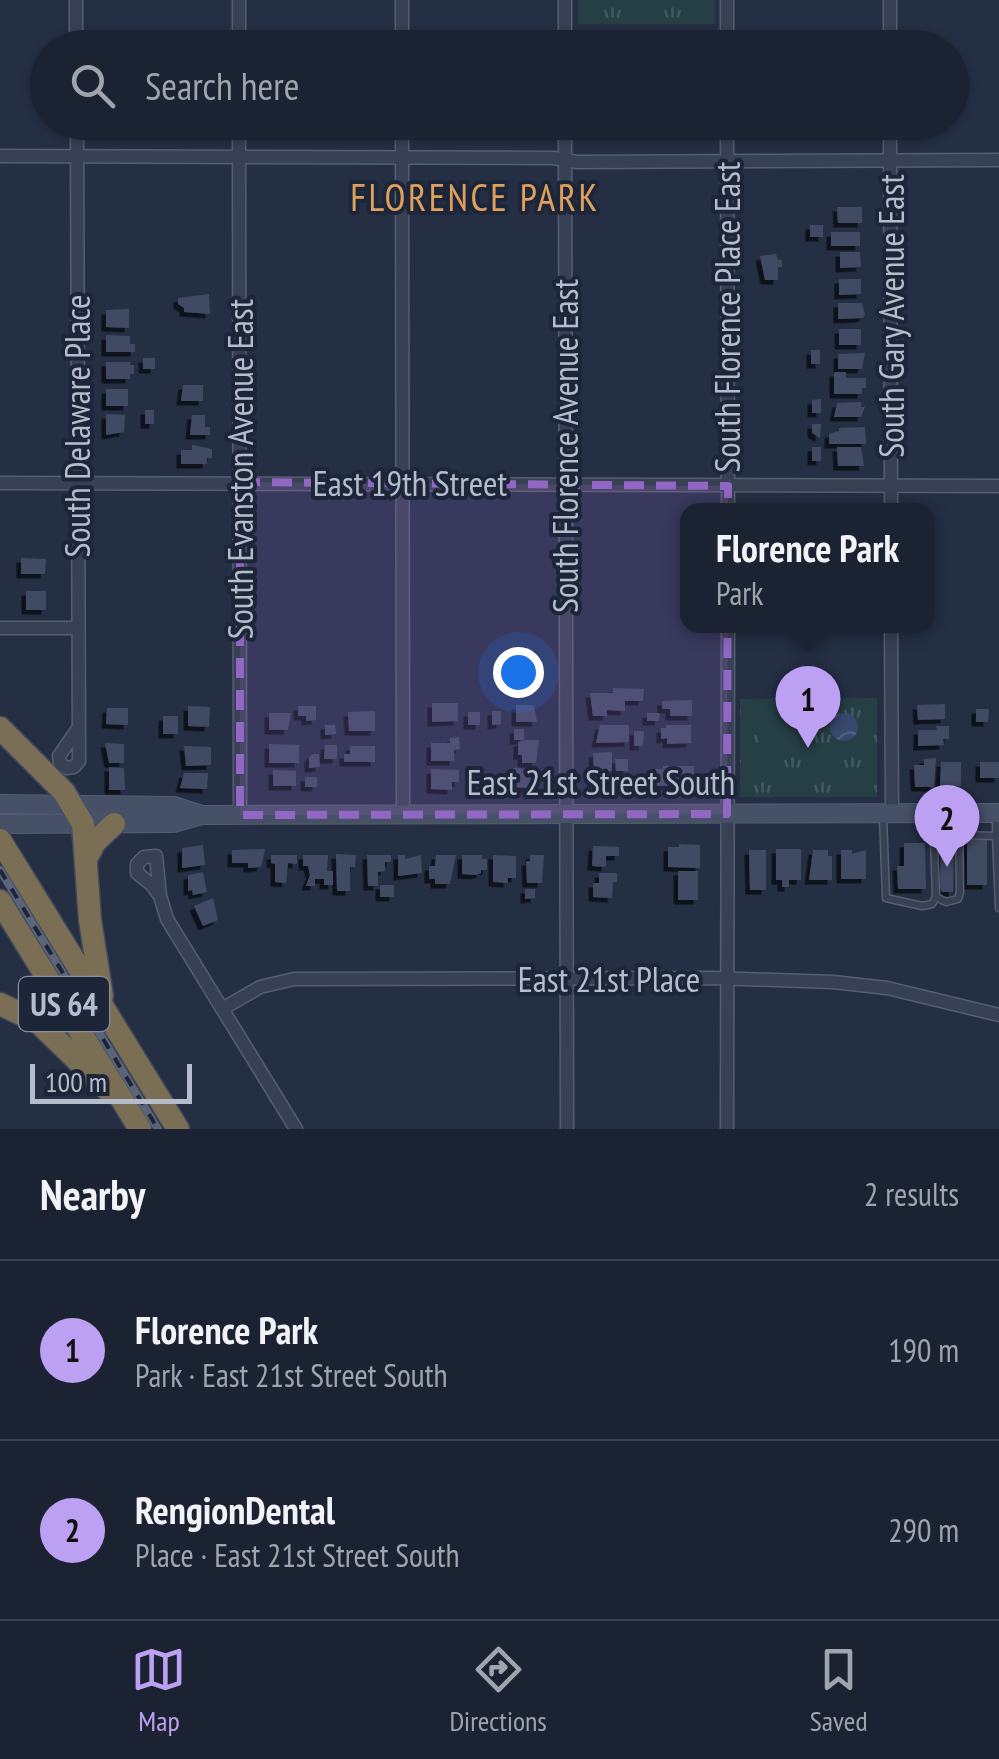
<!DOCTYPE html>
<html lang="en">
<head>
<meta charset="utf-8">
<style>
  body { margin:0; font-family:"PT Sans Narrow",sans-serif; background:#242b3b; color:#f1f3f6 }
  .scale { position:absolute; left:30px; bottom:25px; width:162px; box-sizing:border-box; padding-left:10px; border:5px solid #b5bdcd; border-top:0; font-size:28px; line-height:35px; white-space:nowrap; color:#b5bdcd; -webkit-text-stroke:8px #1d2638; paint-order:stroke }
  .you { position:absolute; left:518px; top:672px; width:35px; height:35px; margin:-25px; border:8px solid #fff; border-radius:50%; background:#1a73e8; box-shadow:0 0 0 15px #1a73e833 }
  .badge { display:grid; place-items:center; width:65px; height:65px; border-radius:50%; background:#bca0f2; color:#111; font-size:32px; font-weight:700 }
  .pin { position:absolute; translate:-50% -82px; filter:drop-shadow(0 2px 5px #0008) }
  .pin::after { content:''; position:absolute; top:52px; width:35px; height:30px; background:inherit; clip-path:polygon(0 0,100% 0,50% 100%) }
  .popup { position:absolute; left:680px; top:503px; width:255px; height:130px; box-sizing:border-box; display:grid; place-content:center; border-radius:20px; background:#1b2333; filter:drop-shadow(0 2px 8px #0005); font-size:32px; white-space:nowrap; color:#a0a4ac }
  .popup b { font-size:38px; color:#f1f3f6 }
  .popup::after { content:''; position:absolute; left:50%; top:100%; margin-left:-20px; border:20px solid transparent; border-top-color:#1b2333 }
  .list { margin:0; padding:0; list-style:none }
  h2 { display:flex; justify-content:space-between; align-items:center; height:130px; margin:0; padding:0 40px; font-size:42px }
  h2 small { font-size:32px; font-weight:400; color:#a0a4ac }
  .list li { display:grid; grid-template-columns:65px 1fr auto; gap:30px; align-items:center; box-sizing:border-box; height:180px; padding:0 40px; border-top:2px solid #39404e }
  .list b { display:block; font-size:38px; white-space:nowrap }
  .list p { margin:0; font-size:32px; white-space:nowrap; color:#a0a4ac }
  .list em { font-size:32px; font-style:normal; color:#a0a4ac }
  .icon { flex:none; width:55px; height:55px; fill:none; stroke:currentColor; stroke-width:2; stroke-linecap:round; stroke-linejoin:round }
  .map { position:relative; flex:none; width:999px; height:1129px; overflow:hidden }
  .search { position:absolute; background:#1b2333; box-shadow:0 2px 8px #0004; left:30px; right:30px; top:30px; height:110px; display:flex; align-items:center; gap:25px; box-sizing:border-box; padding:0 35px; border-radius:55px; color:#a0a4ac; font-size:38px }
  .sheet { height:490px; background:#1b2333 }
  nav { display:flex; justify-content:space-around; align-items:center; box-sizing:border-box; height:140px; border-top:2px solid #39404e; background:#1b2333; font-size:28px; color:#a0a4ac }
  nav a { display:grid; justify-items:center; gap:5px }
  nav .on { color:#bca0f2 }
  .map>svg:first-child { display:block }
  .grass { fill:url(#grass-tufts) }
  .pitch { fill:#263f44 }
  .water { fill:url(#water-waves) }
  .building { fill:#404b64; filter:url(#shadow) }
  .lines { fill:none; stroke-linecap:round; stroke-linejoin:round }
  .service-casing { stroke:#565f70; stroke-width:9 }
  .minor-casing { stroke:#565f70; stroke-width:15 }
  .secondary-casing { stroke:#565f70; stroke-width:20 }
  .motorway-casing { stroke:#40495a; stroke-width:25 }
  .service { stroke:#384153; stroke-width:6 }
  .minor { stroke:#384153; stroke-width:12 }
  .secondary { stroke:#465066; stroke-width:18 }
  .motorway { stroke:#7a6e55; stroke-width:22 }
  .rail-casing { stroke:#5a657a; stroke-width:8 }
  .rail { stroke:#1d2638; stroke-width:4; stroke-dasharray:11; stroke-linecap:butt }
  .marked { fill:#9266c5; fill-opacity:0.2; stroke:#9266c5; stroke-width:8; stroke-dasharray:20 12; stroke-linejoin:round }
  .labels { text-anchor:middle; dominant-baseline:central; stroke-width:8; stroke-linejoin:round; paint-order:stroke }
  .shield { fill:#1d2638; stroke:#8790a0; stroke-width:2.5 }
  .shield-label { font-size:32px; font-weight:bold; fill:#b5bdcd }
  .street-label { font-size:35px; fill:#b5bdcd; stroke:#1d2638 }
  .neighbourhood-label { font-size:38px; letter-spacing:2.5px; fill:#dfa05e; stroke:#1d2638 }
</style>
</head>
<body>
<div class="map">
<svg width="999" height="1129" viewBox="0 0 999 1129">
  <defs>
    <pattern id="grass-tufts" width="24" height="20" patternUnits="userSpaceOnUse" patternTransform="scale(2.5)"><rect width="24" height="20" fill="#263f44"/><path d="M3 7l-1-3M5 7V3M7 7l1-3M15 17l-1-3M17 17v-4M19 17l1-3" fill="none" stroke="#43595e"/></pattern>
    <pattern id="water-waves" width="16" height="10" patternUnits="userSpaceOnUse" patternTransform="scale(2.5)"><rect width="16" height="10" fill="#36486c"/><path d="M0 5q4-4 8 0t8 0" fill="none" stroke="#516080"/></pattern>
    <filter id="shadow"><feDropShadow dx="-4.5" dy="4.5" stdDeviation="0" flood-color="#0009"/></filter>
  </defs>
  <rect width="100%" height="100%" fill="#242f44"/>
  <!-- grass -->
  <g class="grass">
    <rect x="578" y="0" width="137" height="24"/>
    <polygon points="877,698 877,797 740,797 740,699"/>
  </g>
  <!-- pitch -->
  <rect class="pitch" x="761" y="715" width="18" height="39"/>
  <!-- water -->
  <circle class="water" cx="844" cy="727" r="14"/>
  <!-- building -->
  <g class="building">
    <polygon points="837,207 862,207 862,223 838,223"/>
    <rect x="810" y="225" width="13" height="12"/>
    <rect x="831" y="232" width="29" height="14"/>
    <polygon points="840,252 860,252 861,267 840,268"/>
    <polygon points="776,254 778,260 782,260 782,267 778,267 778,280 765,280 760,256"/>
    <polygon points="839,279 861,279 861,294 839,295"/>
    <polygon points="209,294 210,314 184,312 184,308 178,304 178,298"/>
    <polygon points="838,303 862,303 865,315 862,318 838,319"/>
    <polygon points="129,309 129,328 106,327 106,310"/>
    <rect x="839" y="329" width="22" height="16"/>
    <polygon points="106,335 130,336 130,344 135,344 135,352 106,352"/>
    <rect x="811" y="350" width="9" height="14"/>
    <polygon points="865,353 862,369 838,369 838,354"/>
    <rect x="143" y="358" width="12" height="11"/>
    <polygon points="106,362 130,362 130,365 134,365 134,374 130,374 130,379 106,379"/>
    <polygon points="834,372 846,372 846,378 866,378 866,388 862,388 862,394 834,394"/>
    <polygon points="183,385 203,385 203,401 181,401"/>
    <rect x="106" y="389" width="22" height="17"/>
    <polygon points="821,399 821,413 812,413 812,400"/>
    <polygon points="861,402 861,407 865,407 861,417 834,417 837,403"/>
    <rect x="145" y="410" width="9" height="14"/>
    <polygon points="106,414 125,415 124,432 106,435"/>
    <polygon points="192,415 205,415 205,427 210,427 210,435 190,435"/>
    <polygon points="812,424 821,424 820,438 812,433"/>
    <polygon points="865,427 866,444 829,444 829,434 839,431 839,428"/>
    <polygon points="192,445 212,449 212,458 207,458 207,464 181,464 181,450 192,450"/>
    <rect x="812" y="447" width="9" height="14"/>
    <polygon points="837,447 861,447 864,466 838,466"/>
    <polygon points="21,558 46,559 45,574 21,574"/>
    <rect x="26" y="591" width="20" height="19"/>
    <polygon points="613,688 644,689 643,701 625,701 625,711 607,710 607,716 593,716 590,693 613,693"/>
    <polygon points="692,700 692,716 670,716 670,709 662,709 662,701"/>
    <polygon points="432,703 458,703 458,721 432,722"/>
    <polygon points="945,704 945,719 918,720 917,705"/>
    <polygon points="516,705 534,705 537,722 516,722"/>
    <polygon points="188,706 210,707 209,727 188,726"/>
    <polygon points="298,706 316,706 316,720 306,721 306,716 298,716"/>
    <polygon points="107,708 128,708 128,725 106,724"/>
    <polygon points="976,709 989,709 988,722 976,722"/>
    <polygon points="375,711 375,731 349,731 348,712"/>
    <polygon points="492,711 501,711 501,724 492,725"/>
    <rect x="468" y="712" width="12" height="13"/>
    <polygon points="269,713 291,713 288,730 269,730"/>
    <polygon points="647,713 660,713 659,721 647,721"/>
    <rect x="163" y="716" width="15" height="18"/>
    <polygon points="325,725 335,725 336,734 325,735"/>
    <polygon points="600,725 629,725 629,742 596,743"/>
    <polygon points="666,725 691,725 691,743 667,744 667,738 661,739 661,728 666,728"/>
    <polygon points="936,726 949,726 949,739 943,739 944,745 918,746 918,730 937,730"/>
    <rect x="514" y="729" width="10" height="11"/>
    <polygon points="634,731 644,731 643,746 634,746"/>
    <polygon points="459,737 460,749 454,750 454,761 431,761 431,743 450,743 450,738"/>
    <polygon points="526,740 539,740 536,763 522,763 522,755 518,755 518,742"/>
    <polygon points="105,743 124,744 124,763 109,763"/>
    <polygon points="269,744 299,745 299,763 269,763"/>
    <polygon points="325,745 337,745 337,759 324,759"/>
    <polygon points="184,746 211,747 211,765 186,766"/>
    <polygon points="350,746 375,746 375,762 344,762 344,754 350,754"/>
    <polygon points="612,752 612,771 594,771 593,753"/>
    <polygon points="313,754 319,754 320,767 309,768 309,757"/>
    <polygon points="936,758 934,787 915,787 914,765 924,765 924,759"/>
    <polygon points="615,759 628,759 628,771 616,771"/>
    <polygon points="941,762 961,762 961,786 940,786"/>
    <rect x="980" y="762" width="19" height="16"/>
    <polygon points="663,766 694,766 694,785 653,786 653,769 663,769"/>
    <polygon points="109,767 124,768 125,790 109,790"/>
    <polygon points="513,768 537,769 537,788 505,787 506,780 513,780"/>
    <polygon points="431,769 459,770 459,782 452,782 452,790 431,789"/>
    <polygon points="273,770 296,771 296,786 273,786"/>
    <polygon points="184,773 208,773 207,789 180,788"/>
    <polygon points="624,774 624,787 614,787 614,792 592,793 591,775"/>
    <rect x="305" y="777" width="12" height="10"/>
    <polygon points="493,785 504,785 503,794 493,794"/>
    <rect x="967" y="838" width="20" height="47"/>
    <polygon points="941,841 952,841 954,845 953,892 942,892 940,888"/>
    <polygon points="904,843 925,843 926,889 898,889 897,866 904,866"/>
    <polygon points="679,844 700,845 700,868 668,867 668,847 679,847"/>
    <polygon points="203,845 205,865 182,868 182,848"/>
    <polygon points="593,846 619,847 619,856 606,856 606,867 592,866"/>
    <polygon points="265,849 261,867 248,868 248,863 232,863 232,850"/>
    <polygon points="776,849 801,849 801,880 789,880 789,887 782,887 782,880 776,880"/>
    <polygon points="749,850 766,850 766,890 750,890"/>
    <polygon points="813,850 828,850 828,856 832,856 832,880 809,880"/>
    <polygon points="841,850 852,850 852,854 866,850 866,879 841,879"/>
    <polygon points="336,854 356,855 355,867 350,867 350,891 337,891"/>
    <polygon points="271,855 297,855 297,864 288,863 286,883 275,882 275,864 271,863"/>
    <polygon points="303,855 328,855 327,871 333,871 333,885 324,885 324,879 315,879 315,886 306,886 310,875 308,866 303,866"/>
    <polygon points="367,855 391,855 391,862 385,862 385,871 378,872 378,886 368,886"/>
    <polygon points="398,855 405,855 405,859 421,855 422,873 398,876"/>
    <polygon points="436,855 456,855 450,884 435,884 435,879 429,879 429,866 435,866"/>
    <polygon points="462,855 482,855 482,859 487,859 487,870 481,870 481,873 475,875 462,874"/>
    <polygon points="493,855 516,856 516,878 508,878 508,883 493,882"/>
    <polygon points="530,855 544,855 542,883 527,883 526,861 530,861"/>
    <rect x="678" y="871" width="20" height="29"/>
    <polygon points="203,872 207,892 193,895 192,890 188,891 188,875"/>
    <polygon points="599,873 617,873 617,882 613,882 612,898 593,897 593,883 599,883"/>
    <rect x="380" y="885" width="14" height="12"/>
    <polygon points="525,889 535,889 535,898 525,899"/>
    <polygon points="213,898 218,920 203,926 194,906"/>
  </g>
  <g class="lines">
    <defs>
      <g id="service">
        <polyline points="883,815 886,898 922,906 932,904 936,897"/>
        <polyline points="933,815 936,897 946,902 958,899 960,892 959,817"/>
        <polyline points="960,835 996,836 996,815"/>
        <polyline points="996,836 999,908"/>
      </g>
      <g id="minor">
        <polyline points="76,0 76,48"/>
        <polyline points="239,0 239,48"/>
        <polyline points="402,0 402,48"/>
        <polyline points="565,0 565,48"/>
        <polyline points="727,0 727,48"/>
        <polyline points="890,0 890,48"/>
        <polyline points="77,122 79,761 74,767 66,768 60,763 59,756 77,730"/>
        <polyline points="239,122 240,815"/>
        <polyline points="402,122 403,815"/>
        <polyline points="565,122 567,1129"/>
        <polyline points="727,122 728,510"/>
        <polyline points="890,122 891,510"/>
        <polyline points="0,156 554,158 577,162 999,160"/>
        <polyline points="0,483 999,486"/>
        <polyline points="891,626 892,814"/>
        <polyline points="0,628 77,628"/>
        <polyline points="160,896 151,884 137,873 137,864 144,857 156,856 160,896 167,919 296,1129"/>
        <polyline points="222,1009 260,987 294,979 714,978 833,982 887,988 999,1015"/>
        <polyline points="727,1129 728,626"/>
      </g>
      <g id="secondary">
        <polyline points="0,804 174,806 202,815 999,813"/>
        <polyline points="0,824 174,823 202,815"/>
      </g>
      <g id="motorway">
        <polyline points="0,728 64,792 83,824 90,920 102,996"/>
        <polyline points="0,840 178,1129"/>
        <polyline points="87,857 95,842 114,824"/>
        <polyline points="0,901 140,1129"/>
        <polyline points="0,1004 38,1022 109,1091"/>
      </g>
    </defs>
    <!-- service casing -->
    <use href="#service" class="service-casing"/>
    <!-- minor casing -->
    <use href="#minor" class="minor-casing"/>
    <!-- secondary casing -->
    <use href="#secondary" class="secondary-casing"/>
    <!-- motorway casing -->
    <use href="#motorway" class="motorway-casing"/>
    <!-- service -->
    <use href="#service" class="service"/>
    <!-- minor -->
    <use href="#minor" class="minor"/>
    <!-- secondary -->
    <use href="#secondary" class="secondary"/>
    <!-- motorway -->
    <use href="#motorway" class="motorway"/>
    <defs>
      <polyline id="rail" points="0,870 158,1129"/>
    </defs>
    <!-- rail casing -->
    <use href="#rail" class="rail-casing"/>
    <!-- rail -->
    <use href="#rail" class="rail"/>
  </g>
  <!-- marked area -->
  <path class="marked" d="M 240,482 L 728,486 L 727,814 L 240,815 Z"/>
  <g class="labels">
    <!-- shield labels -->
    <rect class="shield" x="19" y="977" width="90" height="54" rx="8"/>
    <g class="shield-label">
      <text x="64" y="1004">US 64</text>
    </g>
    <!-- street labels -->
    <g class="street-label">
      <text transform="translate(891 316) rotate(-90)">South Gary Avenue East</text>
      <text transform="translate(727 317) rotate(-90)">South Florence Place East</text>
      <text transform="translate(77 426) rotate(-90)">South Delaware Place</text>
      <text transform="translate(565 446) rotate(-90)">South Florence Avenue East</text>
      <text transform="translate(240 469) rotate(-90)">South Evanston Avenue East</text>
      <text x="410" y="483">East 19th Street</text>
      <text x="601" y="782">East 21st Street South</text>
      <text x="609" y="979">East 21st Place</text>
    </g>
    <!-- neighbourhood labels -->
    <g class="neighbourhood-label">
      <text x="475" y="196">FLORENCE PARK</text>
    </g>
  </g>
</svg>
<div class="scale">100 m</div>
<div class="you"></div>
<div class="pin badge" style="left:808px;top:748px">1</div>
<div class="popup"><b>Florence Park</b>Park</div>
<div class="pin badge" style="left:947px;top:867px">2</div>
<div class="search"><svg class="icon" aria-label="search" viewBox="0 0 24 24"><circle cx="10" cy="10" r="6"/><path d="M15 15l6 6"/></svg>Search here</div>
</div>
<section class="sheet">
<h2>Nearby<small>2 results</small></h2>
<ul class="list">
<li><span class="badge">1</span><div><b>Florence Park</b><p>Park · East 21st Street South</p></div><em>190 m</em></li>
<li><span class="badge">2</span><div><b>RengionDental</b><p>Place · East 21st Street South</p></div><em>290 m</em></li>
</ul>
</section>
<nav>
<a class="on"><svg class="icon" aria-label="map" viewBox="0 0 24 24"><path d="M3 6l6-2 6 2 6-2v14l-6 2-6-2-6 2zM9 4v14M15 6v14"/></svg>Map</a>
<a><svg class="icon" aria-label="directions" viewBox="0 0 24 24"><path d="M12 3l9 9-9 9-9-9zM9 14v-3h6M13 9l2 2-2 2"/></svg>Directions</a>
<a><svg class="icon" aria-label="saved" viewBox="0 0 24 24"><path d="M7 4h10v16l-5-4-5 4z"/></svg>Saved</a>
</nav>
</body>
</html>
